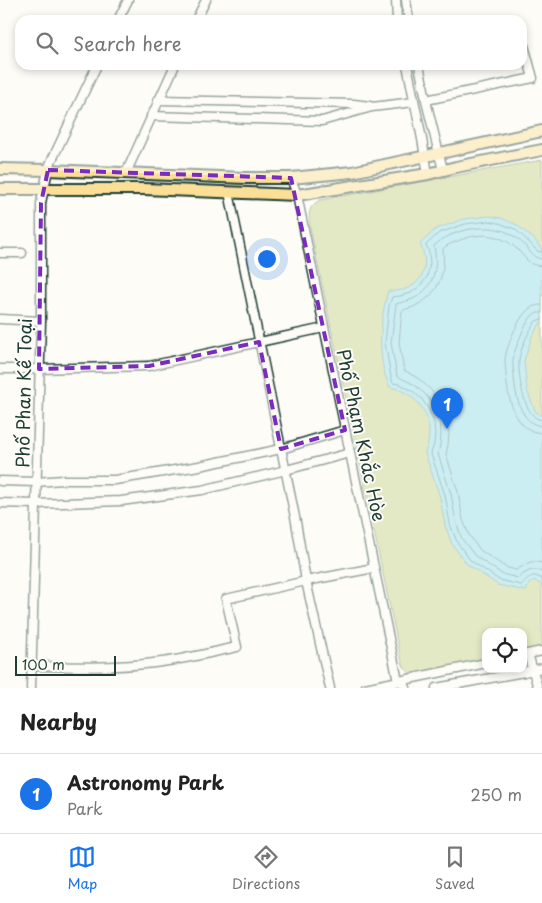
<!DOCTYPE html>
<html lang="en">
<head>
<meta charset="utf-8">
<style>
  body { margin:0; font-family:"Playpen Sans",sans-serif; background:#f6f6f6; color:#222 }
  .controls { position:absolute; right:15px; bottom:15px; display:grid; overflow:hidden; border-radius:10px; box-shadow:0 2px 8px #0003 }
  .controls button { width:45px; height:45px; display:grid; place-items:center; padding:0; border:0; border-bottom:1px solid #e0e0e0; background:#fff; color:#222; font:25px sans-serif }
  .scale { position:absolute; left:15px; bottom:12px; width:101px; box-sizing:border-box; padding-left:5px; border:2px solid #1f3d34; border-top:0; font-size:14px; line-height:18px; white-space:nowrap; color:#1f3d34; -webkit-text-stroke:4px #fdfcf7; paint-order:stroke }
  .you { position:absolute; left:266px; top:258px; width:18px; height:18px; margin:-12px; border:4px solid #fff; border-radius:50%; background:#1a73e8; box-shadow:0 0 0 8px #1a73e833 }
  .badge { display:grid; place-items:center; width:32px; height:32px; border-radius:50%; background:#1a73e8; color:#fff; font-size:16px; font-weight:700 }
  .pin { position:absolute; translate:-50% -41px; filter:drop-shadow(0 1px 2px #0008) }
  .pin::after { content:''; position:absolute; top:26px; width:18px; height:15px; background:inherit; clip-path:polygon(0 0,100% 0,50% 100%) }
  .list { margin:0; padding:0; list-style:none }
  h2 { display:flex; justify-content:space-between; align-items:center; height:65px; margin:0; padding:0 20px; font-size:21px }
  h2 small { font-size:16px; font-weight:400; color:#767676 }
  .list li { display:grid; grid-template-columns:32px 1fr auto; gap:15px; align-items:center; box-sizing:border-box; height:80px; padding:0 20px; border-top:1px solid #e0e0e0 }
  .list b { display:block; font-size:19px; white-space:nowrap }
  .list p { margin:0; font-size:16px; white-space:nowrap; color:#767676 }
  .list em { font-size:16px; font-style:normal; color:#767676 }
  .icon { flex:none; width:28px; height:28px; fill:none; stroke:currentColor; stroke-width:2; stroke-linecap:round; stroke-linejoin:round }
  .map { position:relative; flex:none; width:542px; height:688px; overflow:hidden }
  .search { position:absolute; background:#fff; box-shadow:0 2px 8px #0003; left:15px; right:15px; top:15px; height:55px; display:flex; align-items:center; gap:12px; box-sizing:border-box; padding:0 18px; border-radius:15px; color:#767676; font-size:19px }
  .sheet { height:145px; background:#fff }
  nav { display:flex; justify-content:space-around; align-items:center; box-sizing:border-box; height:70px; border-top:1px solid #e0e0e0; background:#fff; font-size:14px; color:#767676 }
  nav a { display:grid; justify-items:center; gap:2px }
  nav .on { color:#1a73e8 }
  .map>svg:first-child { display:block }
  .green { fill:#c3d286; stroke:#71885d }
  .water { fill:#8fdeed; stroke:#629ea3 }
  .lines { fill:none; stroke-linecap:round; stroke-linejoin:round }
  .shore { stroke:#4c7d7e; stroke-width:1 }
  .minor-casing { stroke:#1f3d34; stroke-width:11 }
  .major-casing { stroke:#1f3d34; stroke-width:14 }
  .minor { stroke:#fdfcf7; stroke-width:8 }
  .major { stroke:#fbdf96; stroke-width:10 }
  .marked { fill:none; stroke:#7b2cbf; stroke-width:4; stroke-dasharray:10 6; stroke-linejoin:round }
  .labels { text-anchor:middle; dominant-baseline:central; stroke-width:4; stroke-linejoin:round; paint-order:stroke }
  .street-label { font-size:18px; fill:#1f3d34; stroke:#fdfcf7 }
</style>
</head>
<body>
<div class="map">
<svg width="542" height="688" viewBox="0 0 542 688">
  <rect width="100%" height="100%" fill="#fdfcf7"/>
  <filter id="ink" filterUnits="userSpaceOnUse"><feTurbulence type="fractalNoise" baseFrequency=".02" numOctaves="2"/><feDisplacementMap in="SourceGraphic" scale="10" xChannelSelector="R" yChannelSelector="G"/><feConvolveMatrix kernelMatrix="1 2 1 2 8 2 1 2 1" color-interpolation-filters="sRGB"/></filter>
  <g filter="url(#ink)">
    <!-- green -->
    <path class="green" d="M 542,160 L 542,648 L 523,652 L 523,632 L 486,632 L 486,661 L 416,677 C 402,668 403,666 399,650 L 310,227 C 309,214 307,207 320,200 Z"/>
    <!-- water -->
    <path class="water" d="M 489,216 L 501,218 L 517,225 L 535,240 L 542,250 L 542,321 L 532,336 L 524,361 L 527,390 L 535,411 L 542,416 L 542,586 L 534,580 L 529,584 L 526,591 L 498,585 L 467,564 L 452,544 L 445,525 L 440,497 L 425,453 C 437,423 422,394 390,387 C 376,360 380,319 388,291 C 418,293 433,271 420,244 L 436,229 L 464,219 Z"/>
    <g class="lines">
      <!-- shore -->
      <g class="shore">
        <path d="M 542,252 L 537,251 L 531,244 L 515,229 L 499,223 L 489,221 L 465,224 L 439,233 L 426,245 L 429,252 L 430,263 L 427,277 L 420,286 L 411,293 L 400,296 L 392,297 L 389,306 L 385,343 L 391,377 L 393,383 L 400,384 L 411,390 L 422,399 L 429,410 L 434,423 L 435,434 L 434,444 L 431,454 L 445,495 L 450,524 L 457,542 L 470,560 L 499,580 L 521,585 C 529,578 531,572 542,579"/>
        <path d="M 542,259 C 533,258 532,254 527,248 C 523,243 517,238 512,235 C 491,221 451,229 434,246 C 438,267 435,286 415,298 C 409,301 402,302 396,304 L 391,343 L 397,376 L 415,385 L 426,395 L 435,408 L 440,422 L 441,433 L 440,445 L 438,454 L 451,494 L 456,522 L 462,539 L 475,556 L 502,574 L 518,578 C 526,572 532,567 542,572"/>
        <path d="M 542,266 C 530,266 527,260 520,252 C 505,236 485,231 463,239 C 456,242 447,244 443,249 C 445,273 440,293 417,305 C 413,308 407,308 402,311 L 399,343 L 404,370 L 419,379 L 430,389 L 442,405 L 447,421 L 449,433 L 448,445 L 446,454 L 458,492 L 463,520 L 469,535 L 480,550 L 505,567 L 516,570 L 530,562 L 536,562 L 542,563"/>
        <path d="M 542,305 C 537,305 532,306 528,310 C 518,318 506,347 505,360 C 505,365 506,370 506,376 C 508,397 514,432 542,433"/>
        <path d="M 542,313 C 539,313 538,313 534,314 C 526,320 514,350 513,360 C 512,365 514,371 514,376 C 515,393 520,425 542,426"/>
        <path d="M 542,319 L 536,321 C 529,331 520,348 519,361 C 518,373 523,405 532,414 C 534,418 538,419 542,420"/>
      </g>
      <defs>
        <g id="minor">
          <polyline points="396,0 397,20"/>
          <polyline points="406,0 409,20"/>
          <polyline points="118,20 128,0"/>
          <polyline points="196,20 206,0"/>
          <polyline points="407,65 422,139 428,174"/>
          <polyline points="419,65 428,109 443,170"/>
          <polyline points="158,100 354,104 370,106"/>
          <polyline points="426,100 533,78 522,38"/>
          <polyline points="151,116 322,121 372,107 414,102"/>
          <polyline points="126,173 175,65"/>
          <polyline points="291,178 297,195 350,453 398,681"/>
          <polyline points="229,192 296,522 306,581 330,688"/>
          <polyline points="0,253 22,253"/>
          <polyline points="0,319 41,321"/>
          <polyline points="0,369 39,369 149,366 324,328"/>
          <polyline points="0,481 36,482 63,480 115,480 199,466 281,449 345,430"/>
          <polyline points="0,503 35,504 121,501 202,490 286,470 350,453"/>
          <polyline points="528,654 538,688"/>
          <polyline points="523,655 542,651"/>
          <path d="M 32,666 C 73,667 114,668 154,663 C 182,660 209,653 237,647 L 226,599 L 306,581 L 374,568"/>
          <polyline points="31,688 41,321 41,203 48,170 51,162 97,65"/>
          <polyline points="365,688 486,663"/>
          <polyline points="392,688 394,683 398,681 404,684 406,688"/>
          <polyline points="436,688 524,672 542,668"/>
        </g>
        <g id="major">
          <polyline points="0,169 48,170 245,178 291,178 352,172 542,131"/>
          <polyline points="0,189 144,189 297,195 428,174 456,167 542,150"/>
        </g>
      </defs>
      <!-- minor casing -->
      <use href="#minor" class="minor-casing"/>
      <!-- major casing -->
      <use href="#major" class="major-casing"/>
      <!-- minor -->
      <use href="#minor" class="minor"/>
      <!-- major -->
      <use href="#major" class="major"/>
    </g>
  </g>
  <!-- marked area -->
  <path d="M0 0H542V688H0ZM 48,170 L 291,178 L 345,430 L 281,449 L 259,342 L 149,366 L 39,369 L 41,203 Z" fill="#fdfcf7" fill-opacity=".55" fill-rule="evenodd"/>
  <path class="marked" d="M 48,170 L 291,178 L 345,430 L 281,449 L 259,342 L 149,366 L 39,369 L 41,203 Z"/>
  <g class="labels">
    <!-- street labels -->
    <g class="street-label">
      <text transform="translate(23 393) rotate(-89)">Phố Phan Kế Toại</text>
      <text transform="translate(362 435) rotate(78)">Phố Phạm Khắc Hòe</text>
    </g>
  </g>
</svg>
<div class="controls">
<button><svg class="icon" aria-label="locate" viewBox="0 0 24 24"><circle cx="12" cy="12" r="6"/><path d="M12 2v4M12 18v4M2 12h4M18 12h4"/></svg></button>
</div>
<div class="scale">100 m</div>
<div class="you"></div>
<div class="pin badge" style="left:447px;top:429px">1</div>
<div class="search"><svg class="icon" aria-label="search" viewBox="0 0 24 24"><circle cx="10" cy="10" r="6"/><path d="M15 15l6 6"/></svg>Search here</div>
</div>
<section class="sheet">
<h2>Nearby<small></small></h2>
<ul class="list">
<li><span class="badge">1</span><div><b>Astronomy Park</b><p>Park</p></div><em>250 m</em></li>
</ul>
</section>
<nav>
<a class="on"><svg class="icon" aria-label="map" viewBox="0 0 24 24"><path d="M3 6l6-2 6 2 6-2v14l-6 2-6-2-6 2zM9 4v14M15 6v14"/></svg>Map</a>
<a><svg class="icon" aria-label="directions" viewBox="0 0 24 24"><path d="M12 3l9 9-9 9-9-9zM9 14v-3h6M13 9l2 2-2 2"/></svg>Directions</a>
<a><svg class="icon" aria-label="saved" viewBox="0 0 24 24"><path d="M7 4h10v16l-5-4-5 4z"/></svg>Saved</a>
</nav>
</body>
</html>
